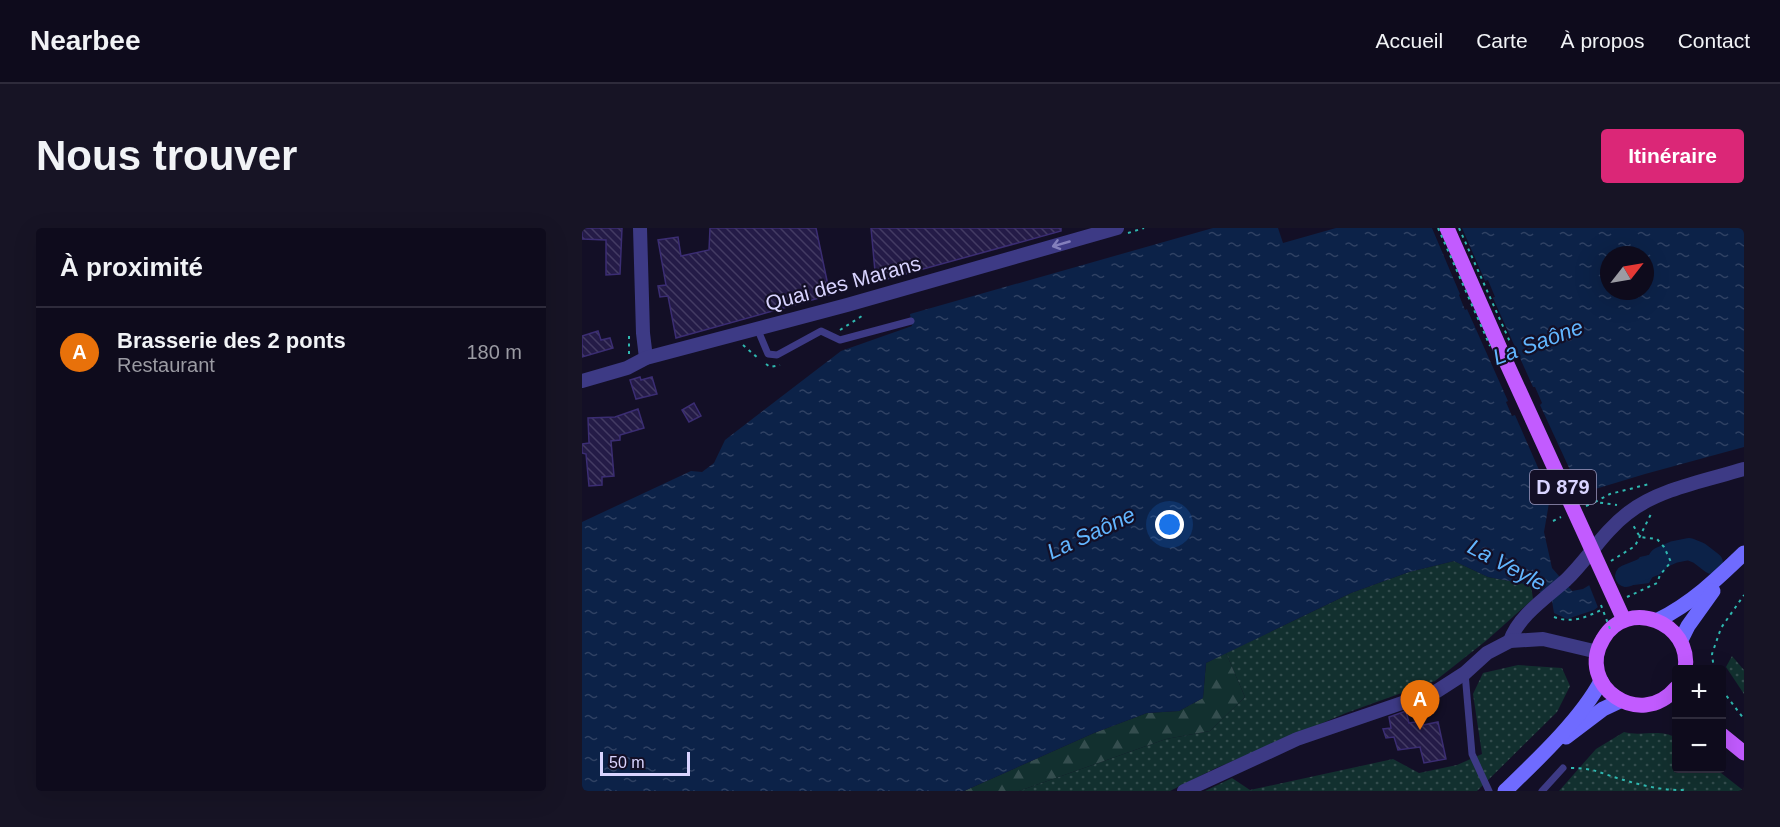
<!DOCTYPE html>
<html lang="fr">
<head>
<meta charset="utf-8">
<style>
  body { margin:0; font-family:Helvetica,sans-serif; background:#171425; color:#f1f3f6 }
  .controls { position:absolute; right:18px; bottom:18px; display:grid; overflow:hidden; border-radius:6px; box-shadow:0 6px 24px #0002 }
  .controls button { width:54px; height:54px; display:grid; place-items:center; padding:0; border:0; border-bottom:2px solid #2e2b3b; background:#0e0b1c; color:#f1f3f6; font:30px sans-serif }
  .compass { position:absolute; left:1018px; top:18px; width:54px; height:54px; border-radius:50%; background:#0e0b1c; box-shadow:0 6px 24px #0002; rotate:59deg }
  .scale { position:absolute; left:18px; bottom:15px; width:90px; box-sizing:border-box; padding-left:6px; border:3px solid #d9d4ff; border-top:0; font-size:16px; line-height:21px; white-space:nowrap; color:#d9d4ff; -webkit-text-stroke:4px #130f26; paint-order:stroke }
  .you { position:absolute; left:588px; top:297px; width:21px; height:21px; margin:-15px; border:4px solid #fff; border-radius:50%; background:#1a73e8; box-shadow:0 0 0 9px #1a73e833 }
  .badge { display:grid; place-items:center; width:39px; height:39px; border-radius:50%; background:#db2777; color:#fff; font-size:20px; font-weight:700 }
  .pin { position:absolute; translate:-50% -50px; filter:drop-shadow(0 2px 3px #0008) }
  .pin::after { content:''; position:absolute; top:32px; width:21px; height:18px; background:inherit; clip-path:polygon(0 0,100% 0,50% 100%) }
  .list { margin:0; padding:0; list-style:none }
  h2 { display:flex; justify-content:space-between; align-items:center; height:78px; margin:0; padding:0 24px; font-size:26px }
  h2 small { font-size:20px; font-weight:400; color:#9b9ba3 }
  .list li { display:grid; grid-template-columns:39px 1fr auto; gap:18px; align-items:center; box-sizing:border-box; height:90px; padding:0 24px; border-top:2px solid #2e2b3b }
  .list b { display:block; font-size:22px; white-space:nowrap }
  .list p { margin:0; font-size:20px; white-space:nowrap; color:#9b9ba3 }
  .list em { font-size:20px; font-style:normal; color:#9b9ba3 }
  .map { position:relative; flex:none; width:1162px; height:563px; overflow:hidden; border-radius:6px }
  header { display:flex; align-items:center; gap:36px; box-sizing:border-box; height:84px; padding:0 30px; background:#0e0b1c; border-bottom:2px solid #2e2b3b }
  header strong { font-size:28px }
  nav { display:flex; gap:33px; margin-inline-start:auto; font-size:21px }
  .intro { display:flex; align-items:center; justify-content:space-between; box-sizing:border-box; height:144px; padding:0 36px }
  h1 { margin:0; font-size:42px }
  .button { padding:15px 27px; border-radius:6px; background:#db2777; color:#fff; font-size:21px; font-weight:700 }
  main { display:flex; gap:36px; padding:0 36px }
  aside { flex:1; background:#0e0b1c; border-radius:6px; box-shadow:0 6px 24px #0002 }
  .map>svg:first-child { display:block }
  .grass { fill:url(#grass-dots) }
  .forest { fill:url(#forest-firs) }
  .water { fill:url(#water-ripples); fill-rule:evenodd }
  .pier { fill:#130f26 }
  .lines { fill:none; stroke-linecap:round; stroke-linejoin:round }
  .river { stroke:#0c2248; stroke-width:22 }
  .building { fill:url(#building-back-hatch); stroke:#3b2d73; stroke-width:1.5 }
  .path { stroke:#2fb8b0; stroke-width:2; stroke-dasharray:3 4.5; stroke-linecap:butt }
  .service { stroke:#3d3a85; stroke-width:7 }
  .minor { stroke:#3d3a85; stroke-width:14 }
  .secondary { stroke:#6f6bff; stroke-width:15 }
  .primary { stroke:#c25bff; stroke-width:15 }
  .path-bridge { stroke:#2fb8b0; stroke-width:2; stroke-dasharray:3 4.5; stroke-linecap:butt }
  .primary-bridge { stroke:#c25bff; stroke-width:15 }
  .oneway { stroke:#837fbc }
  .labels { text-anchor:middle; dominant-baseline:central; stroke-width:4.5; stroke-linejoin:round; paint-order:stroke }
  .shield { fill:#130f26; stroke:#9e99be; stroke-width:1.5 }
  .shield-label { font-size:20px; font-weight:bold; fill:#d9d4ff }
  .street-label { font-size:21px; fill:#d9d4ff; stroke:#130f26 }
  .water-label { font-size:22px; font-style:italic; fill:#62b6ff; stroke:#130f26 }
</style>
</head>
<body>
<header>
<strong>Nearbee</strong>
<nav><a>Accueil</a><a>Carte</a><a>À propos</a><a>Contact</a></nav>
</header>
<div class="intro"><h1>Nous trouver</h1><a class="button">Itinéraire</a></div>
<main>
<aside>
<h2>À proximité<small></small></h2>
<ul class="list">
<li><span class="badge" style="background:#e8710a">A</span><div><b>Brasserie des 2 ponts</b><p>Restaurant</p></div><em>180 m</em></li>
</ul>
</aside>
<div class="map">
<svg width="1162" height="563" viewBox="0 0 1162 563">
  <defs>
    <pattern id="grass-dots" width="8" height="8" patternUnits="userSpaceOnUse" patternTransform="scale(1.5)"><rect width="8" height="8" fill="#12302f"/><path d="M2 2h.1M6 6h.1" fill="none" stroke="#344d4e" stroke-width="1.8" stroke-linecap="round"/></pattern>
    <pattern id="forest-firs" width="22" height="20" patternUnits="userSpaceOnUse" patternTransform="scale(1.5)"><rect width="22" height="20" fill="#12302f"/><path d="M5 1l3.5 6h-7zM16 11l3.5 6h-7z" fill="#344d4e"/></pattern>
    <pattern id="water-ripples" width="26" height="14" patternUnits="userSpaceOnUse" patternTransform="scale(1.5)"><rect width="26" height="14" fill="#0c2248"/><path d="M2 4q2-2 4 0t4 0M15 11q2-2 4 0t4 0" fill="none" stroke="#2f4163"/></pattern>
    <pattern id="building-back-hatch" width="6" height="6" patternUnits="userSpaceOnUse" patternTransform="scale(1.5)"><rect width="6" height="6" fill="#241b47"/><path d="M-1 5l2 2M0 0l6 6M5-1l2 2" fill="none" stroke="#433b63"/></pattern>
  </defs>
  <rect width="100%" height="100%" fill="#130f26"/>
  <!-- grass -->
  <g class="grass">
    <polygon points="872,333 906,349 949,357 951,371 905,412 853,453 764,485 632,541 588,563 437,563 584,511 628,503 663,469 644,425 769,365 827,344"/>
    <polygon points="1150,428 1162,442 1162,466 1144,439"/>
    <polygon points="936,437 980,440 988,458 975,484 895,563 623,563 650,550 668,562 811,531 837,545 875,537 900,526 891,466 901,445"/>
    <path d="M 1042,504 C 1060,509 1078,500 1094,510 L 1094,540 L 1134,541 L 1162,563 L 977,563 L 1014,521 Z"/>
  </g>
  <!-- forest -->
  <polygon class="forest" points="644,425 663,469 628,503 584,511 437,563 382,563 512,505 565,485 597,483 621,470 624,435"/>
  <!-- water -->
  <path class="water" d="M 631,0 L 696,0 L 701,15 L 754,0 L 1162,0 L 1162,219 L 1063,246 L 967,275 L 962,304 L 970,340 L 990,363 L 1001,361 L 1027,345 L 1048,340 L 1058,329 L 1067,327 L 1075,341 L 1067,355 L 1044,358 L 1012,382 L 985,391 L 972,385 L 970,373 L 949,357 L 906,349 L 872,333 L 827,344 L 769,365 L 624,435 L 621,470 L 597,483 L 565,485 L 512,505 L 382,563 L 0,563 L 0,294 L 109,243 L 120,244 L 132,235 L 143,212 L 259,123 L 330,98 L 328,86 ZM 1027,27 L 1063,27 L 1063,63 L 1027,63 Z"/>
  <!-- pier -->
  <g class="pier">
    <polygon points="850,0 880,0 903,53 906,52 913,69 911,70 951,159 953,159 960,175 958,177 1000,268 972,276 933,187 930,188 924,174 926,173 885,81 883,82 877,67 878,66"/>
    <polygon points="1033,340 1044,362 1017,382 1006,354 1025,342"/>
  </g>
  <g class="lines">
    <!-- river -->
    <polyline class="river" points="1044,348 1074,336 1078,330 1092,324 1107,321 1117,325 1130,335"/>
  </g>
  <!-- building -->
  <g class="building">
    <polygon points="0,0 40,0 38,46 24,47 24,12 0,11"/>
    <polygon points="128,0 234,0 248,67 94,110 86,68 78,69 76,58 84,57 76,12 96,9 99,28 127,22"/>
    <polygon points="289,0 479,0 479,3 294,54"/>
    <polygon points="16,103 19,112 28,110 31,120 0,129 0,108"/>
    <polygon points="58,149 59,152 70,149 75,166 54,171 48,152"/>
    <polygon points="112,175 119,188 107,194 100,182"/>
    <polygon points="56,181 62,200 38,207 38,212 29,213 32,248 20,249 20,257 7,258 4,226 0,225 0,216 7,215 6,190 33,189"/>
    <polygon points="824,483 827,495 840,493 841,497 856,494 864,531 842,535 838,519 816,522 812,509 804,510 801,501 809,500 807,489"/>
  </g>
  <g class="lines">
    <!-- path -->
    <g class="path">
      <polyline points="546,5 562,0"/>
      <polyline points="258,102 283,86"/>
      <polyline points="161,117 177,131"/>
      <polyline points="47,126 47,105"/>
      <polyline points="184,136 188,139 198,137"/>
      <polyline points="1013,274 1028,266 1067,256"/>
      <polyline points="1004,278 1013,274 1035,277"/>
      <polyline points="971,293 979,289"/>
      <polyline points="1029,333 1053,318 1070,284"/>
      <polyline points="1045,369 1075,355 1078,347 1089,334 1082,319 1075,311 1058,309 1051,297"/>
      <path d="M 972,389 C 990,396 1005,389 1021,381"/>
      <polyline points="1132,442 1130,426 1139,400 1162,367"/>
      <polyline points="1140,462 1162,491"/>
      <path d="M 989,540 C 1010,540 1016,544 1035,550 C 1058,557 1081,563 1105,562"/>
    </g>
    <!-- service -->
    <g class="service">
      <polyline points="175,100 186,126 195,127 239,103 258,112 329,93"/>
      <polyline points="883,445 890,526 907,563"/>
      <polyline points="960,563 981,540"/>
    </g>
    <!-- minor -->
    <g class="minor">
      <polyline points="58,0 61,105 64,130"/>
      <polyline points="0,153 45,140 64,130 265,77 535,0"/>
      <path d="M 928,413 C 936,388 965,369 984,352 C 1006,331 1021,304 1046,285 C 1076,261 1126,252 1162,241"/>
      <polyline points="602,563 715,511 855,463 883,445 905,425 928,413 961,411 1016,424"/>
    </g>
    <!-- secondary -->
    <g class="secondary">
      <path d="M 1076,392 C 1109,376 1135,351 1162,325"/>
      <polyline points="1099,412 1106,398 1131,363"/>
      <polyline points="984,509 1021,481 1038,473"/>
      <path d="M 923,563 C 954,533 999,491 1019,453"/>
    </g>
    <!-- primary -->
    <g class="primary">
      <polyline points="865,0 920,125"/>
      <path d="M 1094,460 C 1058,503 993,457 1021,411 C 1045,369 1111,394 1103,442"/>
      <polyline points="1140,507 1162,525"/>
    </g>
    <!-- path-bridge -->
    <g class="path-bridge">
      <polyline points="856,0 908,118"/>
      <polyline points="877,0 928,114"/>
      <polyline points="1019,377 1028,401"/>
    </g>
    <!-- primary-bridge -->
    <polyline class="primary-bridge" points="920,125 1042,392"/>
  </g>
  <!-- one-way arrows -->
  <defs><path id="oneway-shaft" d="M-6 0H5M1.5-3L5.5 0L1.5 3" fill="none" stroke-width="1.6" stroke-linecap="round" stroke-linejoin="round" transform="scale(1.5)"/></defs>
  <use class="oneway" href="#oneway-shaft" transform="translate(479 16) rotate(164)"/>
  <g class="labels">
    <!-- shield labels -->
    <rect class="shield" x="948" y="242" width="66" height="34" rx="4.5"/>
    <g class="shield-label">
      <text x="981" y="259">D 879</text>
    </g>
    <!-- street labels -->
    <g class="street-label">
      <text transform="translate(261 55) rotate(-15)">Quai des Marans</text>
    </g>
    <!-- water labels -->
    <g class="water-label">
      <text transform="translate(956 114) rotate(-20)">La Saône</text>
      <text transform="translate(509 305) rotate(-25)">La Saône</text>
      <text transform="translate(925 337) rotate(28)">La Veyle</text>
    </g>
  </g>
</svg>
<div class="controls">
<button>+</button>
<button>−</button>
</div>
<svg class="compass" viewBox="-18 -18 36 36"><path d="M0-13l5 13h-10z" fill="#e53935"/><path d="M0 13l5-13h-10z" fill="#9b9ba3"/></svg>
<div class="scale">50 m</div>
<div class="you"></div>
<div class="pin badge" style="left:838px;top:502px;background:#e8710a">A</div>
</div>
</main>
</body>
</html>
